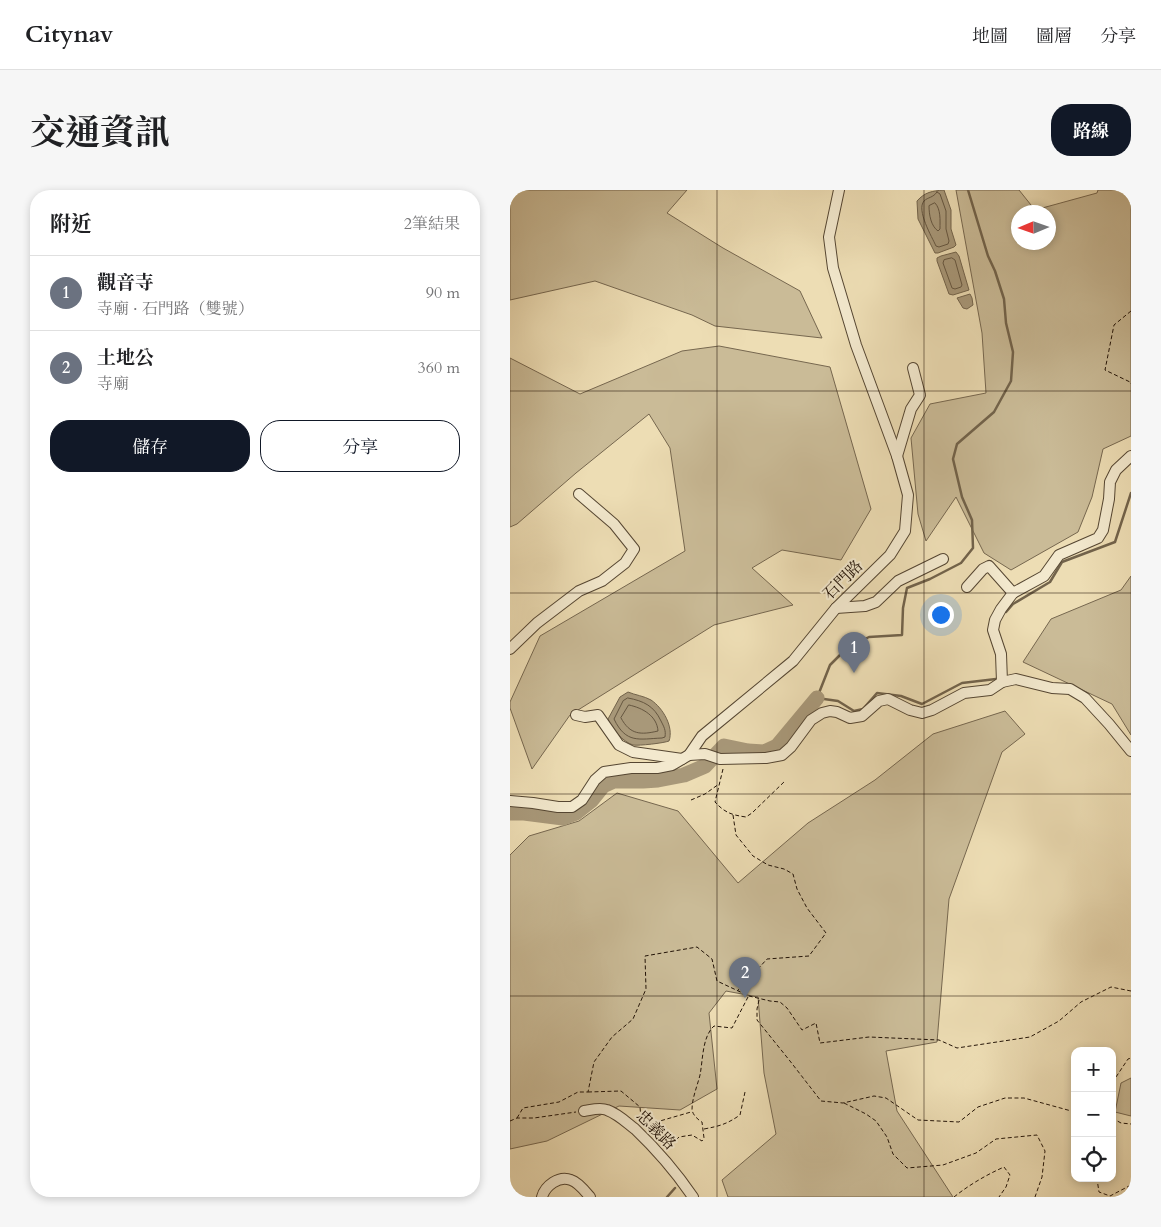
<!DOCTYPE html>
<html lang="zh-TW">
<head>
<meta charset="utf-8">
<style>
  body { margin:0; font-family:Cardo,"Noto Serif TC",serif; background:#f6f6f6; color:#202124 }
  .controls { position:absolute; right:15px; bottom:15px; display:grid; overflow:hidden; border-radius:10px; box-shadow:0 2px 8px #0003 }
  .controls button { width:45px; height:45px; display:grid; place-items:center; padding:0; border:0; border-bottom:1px solid #e0e0e0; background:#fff; color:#202124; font:25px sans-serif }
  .compass { position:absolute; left:501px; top:15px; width:45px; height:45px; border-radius:50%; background:#fff; box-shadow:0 2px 8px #0003; rotate:268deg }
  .you { position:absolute; left:430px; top:424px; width:18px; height:18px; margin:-12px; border:4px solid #fff; border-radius:50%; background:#1a73e8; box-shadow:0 0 0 8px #1a73e833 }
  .badge { display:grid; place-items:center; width:32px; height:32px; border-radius:50%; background:#111827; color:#fff; font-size:16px; font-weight:700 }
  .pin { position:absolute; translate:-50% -41px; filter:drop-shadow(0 1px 2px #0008) }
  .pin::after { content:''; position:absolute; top:26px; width:18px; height:15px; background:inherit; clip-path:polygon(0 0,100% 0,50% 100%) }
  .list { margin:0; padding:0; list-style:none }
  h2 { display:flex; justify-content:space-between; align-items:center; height:65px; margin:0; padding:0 20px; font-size:21px }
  h2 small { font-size:16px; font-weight:400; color:#757577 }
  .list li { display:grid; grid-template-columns:32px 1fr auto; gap:15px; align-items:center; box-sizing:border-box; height:75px; padding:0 20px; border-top:1px solid #e0e0e0 }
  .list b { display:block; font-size:19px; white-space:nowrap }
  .list p { margin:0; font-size:16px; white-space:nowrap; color:#757577 }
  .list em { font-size:16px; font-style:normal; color:#757577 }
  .actions { display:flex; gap:10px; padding:15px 20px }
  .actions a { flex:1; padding:11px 0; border:1px solid #111827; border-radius:20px; text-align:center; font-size:18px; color:#111827 }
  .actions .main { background:#111827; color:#fff }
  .icon { flex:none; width:28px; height:28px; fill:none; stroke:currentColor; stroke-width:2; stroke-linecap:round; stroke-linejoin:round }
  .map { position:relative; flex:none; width:621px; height:1007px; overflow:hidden; border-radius:20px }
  header { display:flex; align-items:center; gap:30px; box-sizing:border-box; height:70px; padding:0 25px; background:#fff; border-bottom:1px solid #e0e0e0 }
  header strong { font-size:24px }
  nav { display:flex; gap:28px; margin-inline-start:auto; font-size:18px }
  .intro { display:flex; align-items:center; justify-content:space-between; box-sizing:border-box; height:120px; padding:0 30px }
  h1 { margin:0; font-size:35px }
  .button { padding:12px 22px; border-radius:20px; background:#111827; color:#fff; font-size:18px; font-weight:700 }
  main { display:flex; gap:30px; padding:0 30px }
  aside { flex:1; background:#fff; border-radius:20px; box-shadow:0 2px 8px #0003 }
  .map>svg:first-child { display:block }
  .green { fill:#cabb97; stroke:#76674f; fill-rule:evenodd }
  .water { fill:#a89879; stroke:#72634b }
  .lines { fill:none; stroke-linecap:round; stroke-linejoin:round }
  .shore { stroke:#655640; stroke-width:1 }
  .stream { stroke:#72634b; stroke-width:2.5 }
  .river { stroke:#a89879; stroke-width:15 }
  .minor-casing { stroke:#554632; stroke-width:12 }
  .path { stroke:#221307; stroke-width:1; stroke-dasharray:4 2.5; stroke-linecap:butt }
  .minor { stroke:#f3e9ce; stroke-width:10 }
  .grid { fill:none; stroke:#221307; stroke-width:1; stroke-opacity:0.55 }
  .labels { text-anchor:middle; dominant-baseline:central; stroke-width:4; stroke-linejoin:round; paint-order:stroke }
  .street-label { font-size:16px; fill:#221307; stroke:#f3e9ce }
</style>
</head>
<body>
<header>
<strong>Citynav</strong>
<nav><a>地圖</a><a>圖層</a><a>分享</a></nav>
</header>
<div class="intro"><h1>交通資訊</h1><a class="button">路線</a></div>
<main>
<aside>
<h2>附近<small>2筆結果</small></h2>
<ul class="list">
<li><span class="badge" style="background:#6b7280">1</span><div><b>觀音寺</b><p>寺廟 · 石門路（雙號）</p></div><em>90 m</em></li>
<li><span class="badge" style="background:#6b7280">2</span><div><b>土地公</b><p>寺廟</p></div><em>360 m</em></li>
</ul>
<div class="actions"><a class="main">儲存</a><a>分享</a></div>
</aside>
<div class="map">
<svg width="621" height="1007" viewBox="0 0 621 1007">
  <rect width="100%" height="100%" fill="#edddb4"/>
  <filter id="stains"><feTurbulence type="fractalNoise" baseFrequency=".004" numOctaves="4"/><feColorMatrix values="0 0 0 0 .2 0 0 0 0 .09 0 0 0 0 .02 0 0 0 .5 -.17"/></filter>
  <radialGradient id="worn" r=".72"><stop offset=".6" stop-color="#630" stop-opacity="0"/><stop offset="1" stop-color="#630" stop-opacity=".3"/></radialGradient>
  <!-- green -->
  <g class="green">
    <polygon points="0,0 177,0 157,23 213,58 290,101 312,148 205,136 182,125 85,91 0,110"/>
    <path d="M 446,0 L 509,0 L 525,20 L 587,3 L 588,0 L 621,0 L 621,246 L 593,259 L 582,307 L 568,342 L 501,380 L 474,363 L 446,307 L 416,351 L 408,324 L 401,248 L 420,214 L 476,203 L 472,143 ZM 508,22 L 538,22 L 538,52 L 508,52 Z"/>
    <polygon points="209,156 320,177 361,319 331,370 272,360 242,378 283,415 204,435 60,525 22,579 0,518 0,512 30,446 175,361 160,258 139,224 66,283 7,334 0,337 0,168 70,204 172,161"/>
    <polygon points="621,386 621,545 602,514 513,472 541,429 611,400"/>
    <polygon points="495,521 515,544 492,562 439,709 427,852 376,861 387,921 443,1007 218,1007 212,990 266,944 254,883 248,807 216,801 199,823 207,899 170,920 109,916 37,951 0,959 0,665 19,646 69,631 107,603 168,621 228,693 298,633 365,590 423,544"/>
    <polygon points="621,888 621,926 605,922 611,893"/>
  </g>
  <!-- water -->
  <g class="water">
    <path d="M 434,0 L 441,20 L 441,39 L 446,55 L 444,57 L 428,63 L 425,63 L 408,29 L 407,11 C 415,2 422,1 434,0 Z"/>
    <polygon points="446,62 449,66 459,100 443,105 439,104 427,71 427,68 431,66"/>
    <polygon points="460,104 462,108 463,115 457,119 453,118 447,108"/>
    <path d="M 118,502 C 125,505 134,506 141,510 C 153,518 164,537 159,551 C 154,553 129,556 123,555 C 113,552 101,538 98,529 L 110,507 Z"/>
  </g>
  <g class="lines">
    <!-- shore -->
    <g class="shore">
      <path d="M 427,2 L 430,4 L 436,21 L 436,39 L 439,51 L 438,54 L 429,57 L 426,56 C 422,47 406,20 414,11 C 418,7 423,8 427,2 Z"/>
      <path d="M 425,13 C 431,19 430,30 430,39 L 428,41 C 421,36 419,25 419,16 Z"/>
      <polygon points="442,68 445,70 452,95 451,97 445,99 442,98 433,73 434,70"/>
      <path d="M 118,508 C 134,511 144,516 151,531 C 154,537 156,540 155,547 L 152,548 C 129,549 116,554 104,529 L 113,511 Z"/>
      <path d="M 119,515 C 133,518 147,526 148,541 C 131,545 120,545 111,528 Z"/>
    </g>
    <!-- stream -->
    <g class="stream">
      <polyline points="458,0 478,66 485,81 494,109 496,133 503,162 501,191 484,222 447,254 443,269 452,307 462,330 463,358 451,373 420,389 397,398 393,418 392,445 359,447 337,458 320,475 307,508 328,511 344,521 353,519 367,503 391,506 412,514 452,493 486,489"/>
      <polyline points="496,422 503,414 540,392 552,372 605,352 621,303"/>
      <polyline points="157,1007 165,998"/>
    </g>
    <!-- river -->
    <polyline class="river" points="0,623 14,623 53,628 66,623 81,611 93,596 104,591 133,591 148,590 174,585 195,576 214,556 238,561 254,562 267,556 307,508"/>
    <defs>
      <g id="minor">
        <polyline points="387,266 401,219 410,205 403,178"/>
        <polyline points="457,397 473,379 479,376 503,403"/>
        <polyline points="326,418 355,416 366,412 388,391 433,369"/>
        <polyline points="0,459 27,433 69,401 92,391 115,373 124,359 104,334 69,304"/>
        <polyline points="492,492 506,489 542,498 560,499 575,508 599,534 621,561"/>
        <polyline points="66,525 75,527 88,525 109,555 123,562 172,569"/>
        <polyline points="179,565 195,564 210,569 256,568 272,565 281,557 301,530 312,523 320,521 327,522 340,528 352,526 369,511 378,509 400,520 412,523 422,520 454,503 480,500 492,492 491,464 483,440 485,430 491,419 503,403 534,386 549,365 588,348 593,340 599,309 600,292 606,280 621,266"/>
        <polyline points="0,611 23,613 48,617 62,617 72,610 85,590 94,582 121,578 147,578 162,575 179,565 192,546 283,471 326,418 380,365 395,341 398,305 387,266 346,155 323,78 319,47 329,0"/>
        <path d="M 74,921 C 81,920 90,917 97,920 C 108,924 116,932 125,939 C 147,960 166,982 183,1007"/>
        <path d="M 32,1007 C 35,996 49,985 61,990 C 68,992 75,1001 80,1007"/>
      </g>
    </defs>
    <!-- minor casing -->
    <use href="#minor" class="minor-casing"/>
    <!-- path -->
    <g class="path">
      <polyline points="621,121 604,135 595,180 620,192 621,194"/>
      <path d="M 213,579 L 205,612 C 215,623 222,625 236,627 L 242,623 L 275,591"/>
      <polyline points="181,610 195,604 209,594"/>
      <polyline points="223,625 226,645 243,666 258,675 274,679 283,684 287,699 297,718 316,743 299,766 257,769 247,780 241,792 228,800"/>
      <polyline points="249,810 247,819 247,830 280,871 311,911 333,913 364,906 376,908 408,930 449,932 468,917 495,908 514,908 565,922"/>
      <polyline points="78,902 111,901 130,917 131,929 143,933 181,922"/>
      <polyline points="602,906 606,887 618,869 621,868"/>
      <polyline points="334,913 356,924 366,931 377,947 383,964 397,978 433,975 466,963 486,949 527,945 535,961 532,987 525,1007"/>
      <polyline points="7,928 13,918 49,912 68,902 78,902 84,872 102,847 123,829 136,799 135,766 187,757 202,769 207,791 239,806 260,811 270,812 277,818 292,840 306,833 310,853 359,847 429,850 447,858 520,847 549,831 571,812 601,797 621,801"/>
      <polyline points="602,928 611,933 621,934"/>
      <polyline points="0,931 7,928 24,928 66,922"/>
      <path d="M 194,939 C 210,936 217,934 230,925 L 235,902"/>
      <path d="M 157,959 L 169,947 L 182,945 L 192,951 L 194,948 L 192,932 C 188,930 183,925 182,920 C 182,908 187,897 190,885 C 193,870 192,847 204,836 L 222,838 L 238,807"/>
      <polyline points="588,988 587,989 589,1002 600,1006 621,995"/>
      <path d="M 444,1007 C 459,995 476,985 494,977 L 500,985 L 496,997 L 489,1007"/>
    </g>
    <!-- minor -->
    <use href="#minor" class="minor"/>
  </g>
  <!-- grid -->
  <path class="grid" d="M 207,0 L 207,1007M 414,0 L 414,1007M 0,201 L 621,201M 0,403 L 621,403M 0,604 L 621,604M 0,806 L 621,806"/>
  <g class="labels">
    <!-- street labels -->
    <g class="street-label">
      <text transform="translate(333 390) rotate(-45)">石門路</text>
      <text transform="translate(146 940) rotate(45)">忠義路</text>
    </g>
  </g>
  <rect width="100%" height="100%" filter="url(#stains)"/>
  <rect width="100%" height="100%" fill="url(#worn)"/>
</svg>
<div class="controls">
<button>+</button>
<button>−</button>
<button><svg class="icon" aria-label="locate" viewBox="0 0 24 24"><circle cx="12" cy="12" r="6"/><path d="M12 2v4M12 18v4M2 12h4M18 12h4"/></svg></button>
</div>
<svg class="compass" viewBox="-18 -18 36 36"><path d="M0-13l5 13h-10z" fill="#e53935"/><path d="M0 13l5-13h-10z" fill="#757577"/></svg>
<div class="you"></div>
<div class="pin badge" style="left:344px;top:483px;background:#6b7280">1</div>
<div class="pin badge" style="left:235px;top:808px;background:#6b7280">2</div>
</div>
</main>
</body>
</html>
